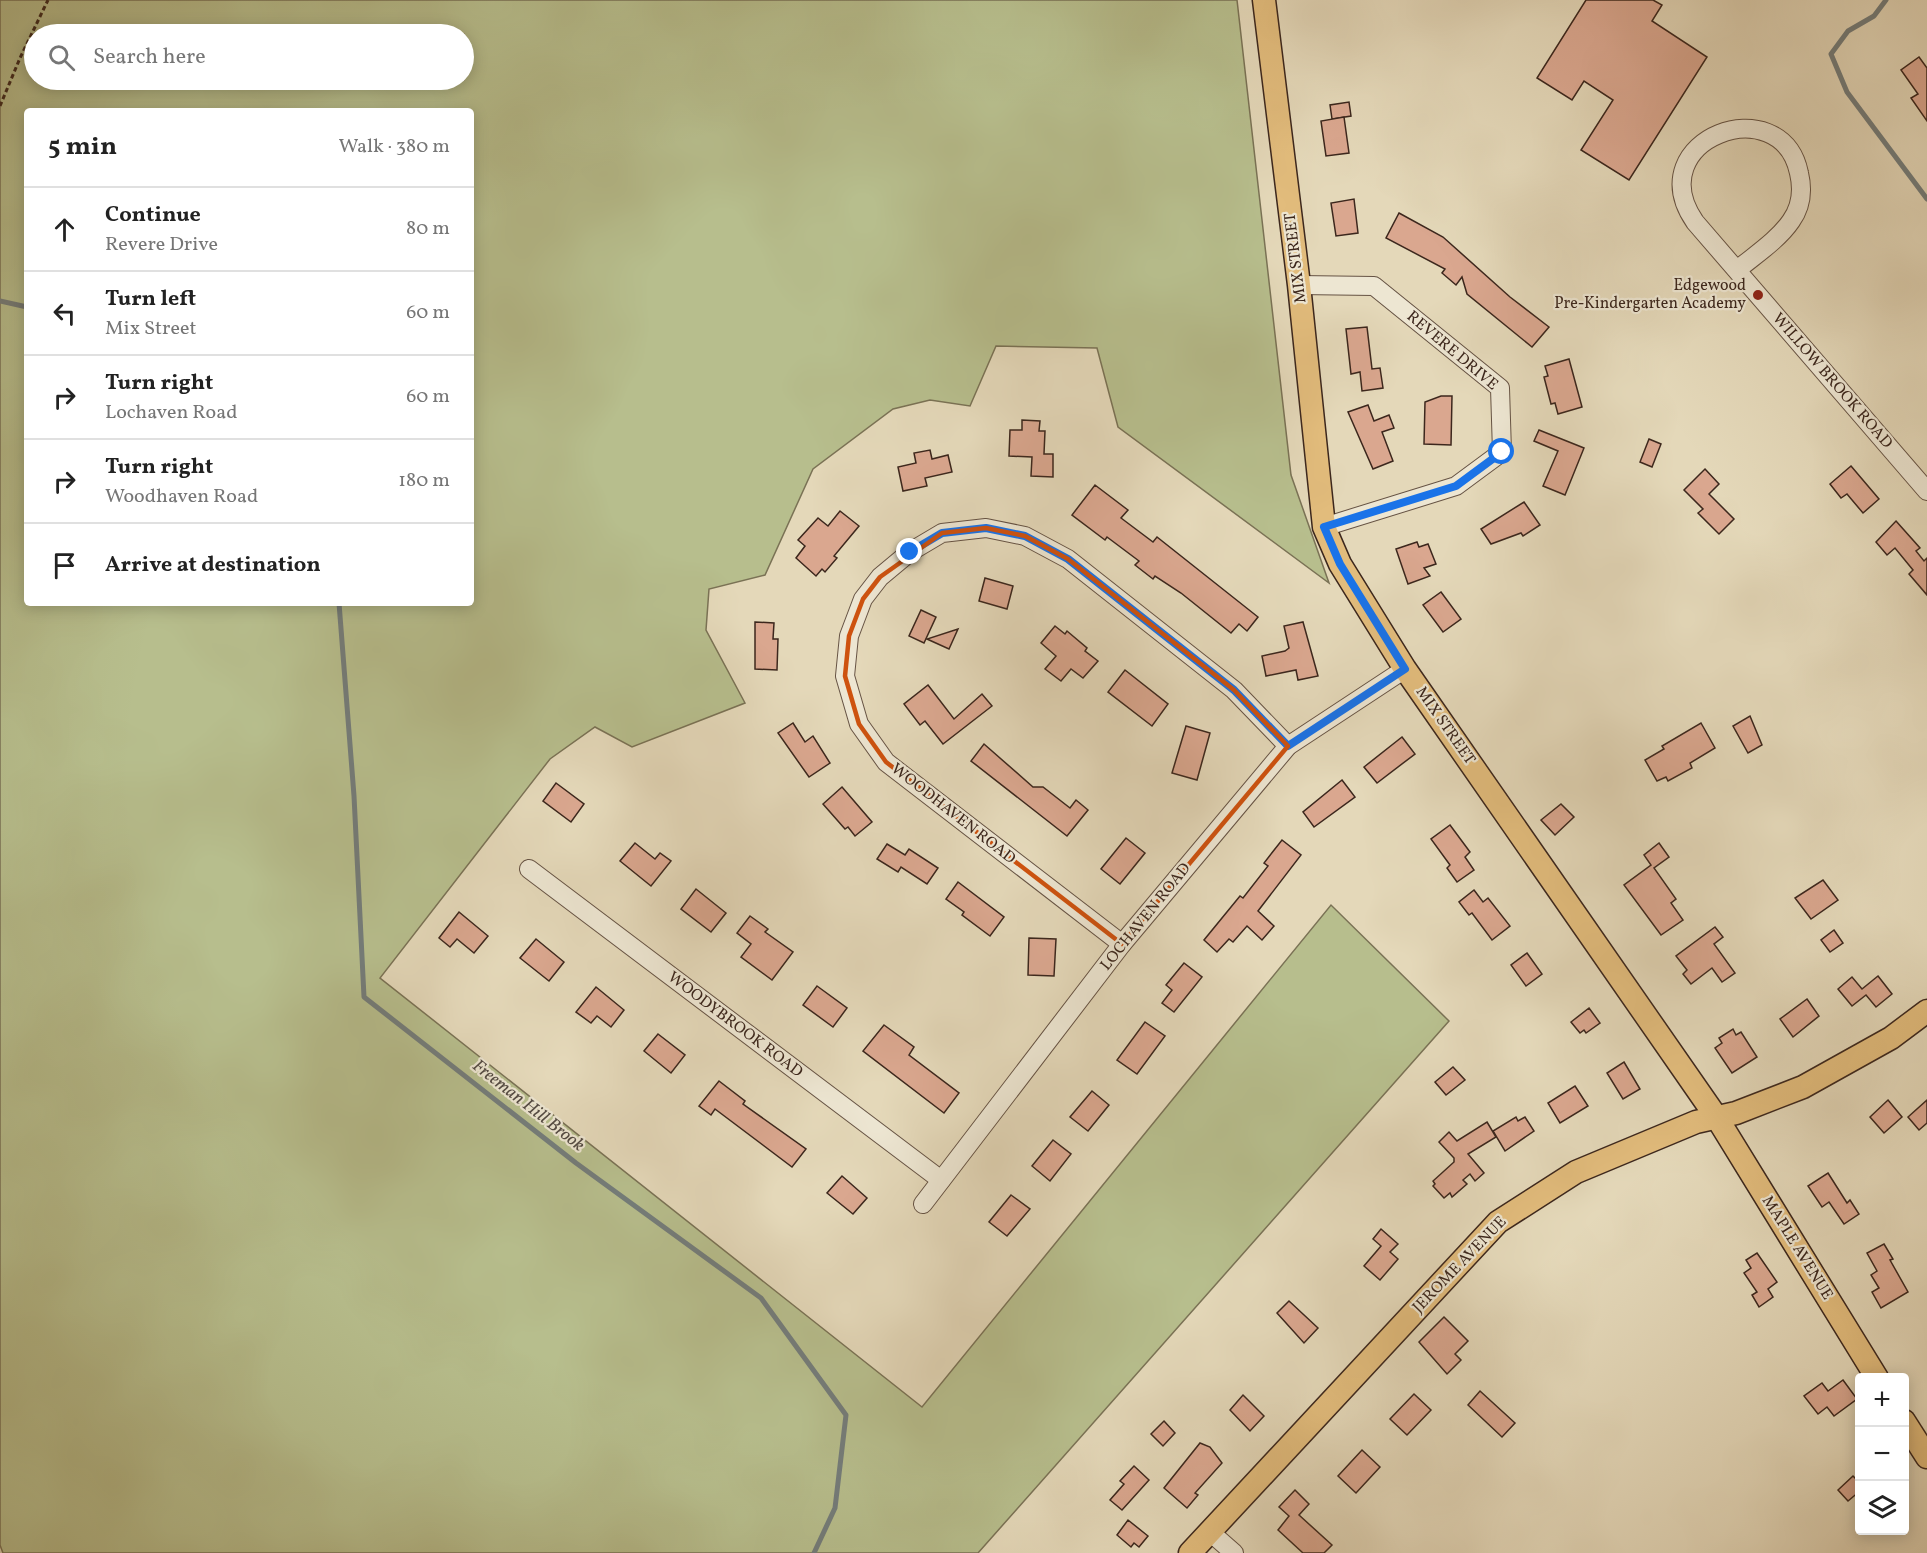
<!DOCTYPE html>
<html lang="en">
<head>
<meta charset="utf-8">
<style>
  body { margin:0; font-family:Vollkorn,serif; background:#f6f6f6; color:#222 }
  .controls { position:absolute; right:18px; bottom:18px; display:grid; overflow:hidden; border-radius:6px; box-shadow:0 3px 15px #0003 }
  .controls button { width:54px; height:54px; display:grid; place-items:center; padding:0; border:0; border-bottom:2px solid #e0e0e0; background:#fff; color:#222; font:30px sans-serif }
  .stop { position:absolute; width:18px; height:18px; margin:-14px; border:4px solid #1a73e8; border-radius:50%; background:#fff }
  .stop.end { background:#1a73e8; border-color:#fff; box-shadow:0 2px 6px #0008 }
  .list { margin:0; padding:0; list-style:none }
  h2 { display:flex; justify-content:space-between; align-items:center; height:78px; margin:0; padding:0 24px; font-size:26px }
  h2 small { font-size:20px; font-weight:400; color:#767676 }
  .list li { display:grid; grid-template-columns:39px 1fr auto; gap:18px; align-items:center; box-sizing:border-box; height:84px; padding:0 24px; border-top:2px solid #e0e0e0 }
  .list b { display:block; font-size:22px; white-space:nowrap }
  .list p { margin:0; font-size:20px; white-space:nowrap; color:#767676 }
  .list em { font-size:20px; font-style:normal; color:#767676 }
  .icon { flex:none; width:33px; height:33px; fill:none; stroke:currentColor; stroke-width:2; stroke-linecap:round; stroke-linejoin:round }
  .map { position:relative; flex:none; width:1927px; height:1553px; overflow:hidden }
  .search { position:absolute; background:#fff; box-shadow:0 3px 15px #0003; left:24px; top:24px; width:450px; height:66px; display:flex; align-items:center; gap:15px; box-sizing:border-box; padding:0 21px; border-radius:33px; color:#767676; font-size:22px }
  .panel { position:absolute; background:#fff; box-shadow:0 3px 15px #0003; left:24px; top:108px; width:450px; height:498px; border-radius:6px }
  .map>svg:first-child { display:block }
  .green { fill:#b7be8d; stroke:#7a7255; stroke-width:1.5; fill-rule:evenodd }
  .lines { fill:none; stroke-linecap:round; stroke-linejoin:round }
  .stream { stroke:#747d7b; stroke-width:5 }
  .building { fill:#daa78f; stroke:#3c271d; stroke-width:1.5 }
  .minor-casing { stroke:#665344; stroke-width:20 }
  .major-casing { stroke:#3c271d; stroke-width:25 }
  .path { stroke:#3c271d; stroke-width:3; stroke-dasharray:4.5 3; stroke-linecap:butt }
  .minor { stroke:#ede6d2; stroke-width:18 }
  .major { stroke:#e2bc7c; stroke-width:22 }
  .route { stroke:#1a73e8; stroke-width:8 }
  .marked { fill:none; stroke:#ce520f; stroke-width:4.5; stroke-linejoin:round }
  .poi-dot { fill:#8f2418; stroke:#ede6d2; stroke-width:2 }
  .labels { text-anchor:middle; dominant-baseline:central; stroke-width:4.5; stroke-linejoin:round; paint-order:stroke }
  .street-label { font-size:16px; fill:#3c271d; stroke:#ede6d2 }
  .poi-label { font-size:16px; fill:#3c271d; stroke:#ede6d2; text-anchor:end }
  .water-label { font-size:18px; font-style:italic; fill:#544b44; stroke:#ede6d2 }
</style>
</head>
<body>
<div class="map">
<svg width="1927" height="1553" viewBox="0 0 1927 1553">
  <rect width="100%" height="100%" fill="#e4d8b9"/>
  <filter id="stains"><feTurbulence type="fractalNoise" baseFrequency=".00333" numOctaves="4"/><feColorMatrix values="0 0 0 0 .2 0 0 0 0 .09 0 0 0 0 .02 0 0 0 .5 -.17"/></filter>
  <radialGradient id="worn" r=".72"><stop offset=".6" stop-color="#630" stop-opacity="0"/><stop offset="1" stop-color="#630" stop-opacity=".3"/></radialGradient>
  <!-- green -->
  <path class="green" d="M 0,0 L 1237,0 L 1291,475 L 1329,583 L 1118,427 L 1097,348 L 996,346 L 970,406 L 930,400 L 893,409 L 813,469 L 765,575 L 709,589 L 706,630 L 745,703 L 632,747 L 595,727 L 550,759 L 380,978 L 922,1407 L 1331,905 L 1449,1021 L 978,1553 L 3,1553 L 0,1545 ZM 34,34 L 464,34 L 464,80 L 34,80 ZM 27,111 L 471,111 L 471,603 L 27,603 Z"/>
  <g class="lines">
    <!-- stream -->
    <g class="stream">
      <polyline points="1886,0 1874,16 1848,31 1831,54 1847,92 1927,199"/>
      <polyline points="0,301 27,307"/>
      <polyline points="339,603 354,796 364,997 576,1163 761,1298 846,1415 835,1508 814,1553"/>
    </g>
  </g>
  <!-- building -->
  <g class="building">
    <polygon points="1586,0 1653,0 1662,5 1652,21 1707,57 1629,180 1581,150 1613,100 1584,81 1572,100 1537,78"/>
    <polygon points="1919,57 1927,68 1927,121 1911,98 1918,94 1901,70"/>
    <polygon points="1349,102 1351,116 1332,119 1330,105"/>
    <polygon points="1344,117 1349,153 1326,156 1321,121"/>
    <polygon points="1354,199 1358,233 1336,236 1331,203"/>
    <polygon points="1399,213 1443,237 1510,297 1549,327 1532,347 1467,294 1462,277 1456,285 1442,273 1445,269 1386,238"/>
    <polygon points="1367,327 1372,369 1380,368 1383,388 1362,391 1360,372 1351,374 1346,329"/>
    <polygon points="1569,359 1582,407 1558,414 1555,403 1551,404 1544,377 1548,376 1545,366"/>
    <polygon points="1441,396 1452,396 1451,445 1424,444 1425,402"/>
    <polygon points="1368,405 1374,421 1389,415 1394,428 1382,432 1393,461 1373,469 1348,412"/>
    <polygon points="1022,420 1040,421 1039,431 1045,431 1044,454 1053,454 1053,477 1031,476 1032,457 1009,456 1010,430 1022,430"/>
    <polygon points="1539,430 1584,448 1565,495 1543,486 1558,451 1534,441"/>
    <polygon points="1649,439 1661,444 1652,467 1640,462"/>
    <polygon points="930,450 932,459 948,455 952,472 925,478 927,486 903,491 898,467 916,463 914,453"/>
    <polygon points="1851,466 1879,499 1863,513 1847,494 1841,498 1830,484"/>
    <polygon points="1705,469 1719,484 1709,494 1734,519 1719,534 1698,513 1703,509 1684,490"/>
    <polygon points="1095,485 1128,510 1121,518 1153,542 1157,537 1258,617 1247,631 1239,624 1231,633 1181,593 1155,576 1153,579 1135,565 1139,561 1107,537 1105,540 1072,515"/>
    <polygon points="1524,502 1540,525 1523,536 1521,533 1491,544 1481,529"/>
    <polygon points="840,511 859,526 834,556 837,558 825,572 822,569 816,576 796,558 805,546 798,540 818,518 828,526"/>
    <polygon points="1896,521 1920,548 1916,551 1924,561 1927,558 1927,595 1909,574 1913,570 1895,548 1887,555 1876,542"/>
    <polygon points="1417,542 1419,547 1428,544 1436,564 1424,568 1430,576 1408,584 1396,549"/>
    <polygon points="985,578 1013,586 1007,609 979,601"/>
    <polygon points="1441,592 1461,619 1443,632 1423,605"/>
    <polygon points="921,610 936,617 924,643 909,636"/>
    <polygon points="755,622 774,623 773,639 778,639 777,670 755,669"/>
    <polygon points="1303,622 1318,676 1298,680 1296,670 1266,676 1262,656 1285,651 1289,648 1284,626"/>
    <polygon points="1055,626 1065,634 1067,631 1087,648 1085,651 1098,661 1083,678 1071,669 1061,681 1045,669 1056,656 1041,643"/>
    <polygon points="958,629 949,649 927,639"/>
    <polygon points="1125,670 1168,704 1152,726 1108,692"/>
    <polygon points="928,685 954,719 982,694 992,706 943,744 925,721 920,725 904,704"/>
    <polygon points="1750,716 1762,745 1748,753 1733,726"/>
    <polygon points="793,723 805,742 813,736 830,763 809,777 778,733"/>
    <polygon points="1701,723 1715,748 1690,763 1692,768 1668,781 1666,777 1657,781 1645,760 1664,749 1662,746"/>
    <polygon points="1186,726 1210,733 1197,780 1172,773"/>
    <polygon points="1402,737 1415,754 1377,783 1364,767"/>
    <polygon points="984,744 1033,787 1043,787 1070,808 1076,800 1088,810 1067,836 971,761"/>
    <polygon points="1342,780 1355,797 1314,827 1303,812"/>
    <polygon points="556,783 584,804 571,822 543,801"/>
    <polygon points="842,787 872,822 855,836 848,827 845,829 823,804"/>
    <polygon points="1561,804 1574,817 1555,835 1541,820"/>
    <polygon points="1450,825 1470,852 1465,857 1474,870 1457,882 1447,868 1450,865 1431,839"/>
    <polygon points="1126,838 1145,853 1120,884 1101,869"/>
    <polygon points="1282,840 1301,855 1258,911 1274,926 1262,940 1247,926 1233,942 1229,939 1217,952 1204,940 1240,896 1243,898 1268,866 1264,863"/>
    <polygon points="635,843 655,859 660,853 671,861 651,886 620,861"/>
    <polygon points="1659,843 1669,857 1654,868 1676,899 1671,903 1683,920 1661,935 1624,885 1651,865 1644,855"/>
    <polygon points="887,844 905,855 909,849 938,868 927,884 901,867 898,872 877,859"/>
    <polygon points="1823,880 1838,900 1811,919 1795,898"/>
    <polygon points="958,882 1004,917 990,936 962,915 964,912 946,899"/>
    <polygon points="696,889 726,913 711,932 681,909"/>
    <polygon points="1474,890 1483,902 1488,898 1510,926 1492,940 1472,913 1469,915 1459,902"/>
    <polygon points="459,912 488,936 474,953 457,939 450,947 439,938"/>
    <polygon points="750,916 768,929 765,932 793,952 772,980 741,957 751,944 737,933"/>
    <polygon points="1715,927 1723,937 1714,944 1735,973 1722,982 1712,968 1691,984 1683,974 1687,970 1676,956"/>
    <polygon points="1834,930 1843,943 1830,952 1821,940"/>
    <polygon points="1029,938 1056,939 1054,976 1028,975"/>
    <polygon points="536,939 564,962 549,981 520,958"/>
    <polygon points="1527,953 1542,974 1526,986 1511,965"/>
    <polygon points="1184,963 1202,977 1174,1012 1162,1003 1172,990 1166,985"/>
    <polygon points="1878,976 1892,994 1876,1007 1866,995 1852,1006 1838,989 1852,977 1862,989"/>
    <polygon points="817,986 847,1008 833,1027 803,1005"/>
    <polygon points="596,987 624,1010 611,1027 597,1016 591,1023 576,1012"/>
    <polygon points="1807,999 1819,1016 1793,1037 1780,1019"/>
    <polygon points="1589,1008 1600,1023 1586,1033 1584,1030 1580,1033 1571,1022"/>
    <polygon points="1145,1022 1165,1036 1137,1074 1117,1060"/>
    <polygon points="884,1025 914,1047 909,1055 959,1093 944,1113 863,1051"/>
    <polygon points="1733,1029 1736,1035 1741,1032 1757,1057 1732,1073 1715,1048 1722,1043 1719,1038"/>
    <polygon points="658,1034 685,1055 671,1073 644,1051"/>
    <polygon points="1624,1062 1640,1089 1623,1099 1607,1073"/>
    <polygon points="1453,1067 1465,1080 1446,1095 1435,1082"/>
    <polygon points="719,1081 745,1101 743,1104 806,1149 792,1167 715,1109 711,1115 699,1106"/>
    <polygon points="1575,1086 1588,1106 1560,1123 1548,1103"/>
    <polygon points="1092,1091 1109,1105 1088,1131 1070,1117"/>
    <polygon points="1888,1100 1902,1117 1884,1133 1870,1117"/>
    <polygon points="1927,1100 1927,1123 1919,1130 1908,1117"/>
    <polygon points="1516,1117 1518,1121 1525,1117 1534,1131 1505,1151 1493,1131"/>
    <polygon points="1487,1122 1496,1137 1468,1154 1484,1173 1475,1181 1470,1174 1463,1180 1467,1184 1452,1197 1450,1193 1444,1198 1433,1186 1435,1184 1433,1181 1454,1162 1454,1158 1439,1142 1449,1132 1457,1141"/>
    <polygon points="1053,1140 1071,1154 1050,1181 1032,1166"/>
    <polygon points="1828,1173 1847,1203 1850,1200 1859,1214 1844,1224 1829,1202 1822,1207 1808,1186"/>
    <polygon points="842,1176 867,1198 853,1214 827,1193"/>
    <polygon points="1011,1195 1030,1209 1007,1236 989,1222"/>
    <polygon points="1381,1229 1398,1244 1390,1252 1398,1259 1380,1280 1364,1266 1381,1246 1373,1239"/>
    <polygon points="1884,1244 1893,1259 1890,1260 1908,1292 1881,1308 1872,1292 1879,1288 1871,1275 1877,1271 1867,1253"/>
    <polygon points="1757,1253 1777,1282 1768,1289 1773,1297 1759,1307 1752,1295 1757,1292 1744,1273 1751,1268 1746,1260"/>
    <polygon points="1289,1301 1318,1328 1304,1343 1277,1313"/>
    <polygon points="1444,1317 1468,1341 1455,1354 1461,1360 1447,1374 1419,1342"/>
    <polygon points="1843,1380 1857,1399 1834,1416 1827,1407 1818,1414 1804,1396 1822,1383 1828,1391"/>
    <polygon points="1480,1391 1515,1423 1502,1437 1468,1405"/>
    <polygon points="1414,1394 1431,1410 1407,1435 1390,1419"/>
    <polygon points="1243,1395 1264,1416 1250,1431 1230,1410"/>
    <polygon points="1164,1421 1175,1433 1163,1446 1151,1434"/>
    <polygon points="1200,1443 1210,1447 1222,1463 1195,1493 1198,1495 1187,1508 1164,1488"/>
    <polygon points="1362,1450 1380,1467 1356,1493 1338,1476"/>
    <polygon points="1134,1466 1149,1480 1122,1510 1110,1500 1124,1484 1120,1481"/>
    <polygon points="1853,1476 1860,1483 1860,1491 1848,1501 1838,1490"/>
    <polygon points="1295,1490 1309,1504 1299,1515 1332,1545 1324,1553 1303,1553 1278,1530 1289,1516 1279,1507"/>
    <polygon points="1128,1520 1148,1536 1139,1547 1134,1543 1131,1547 1117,1535"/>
  </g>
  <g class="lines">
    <defs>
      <g id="minor">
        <path d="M 1737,270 C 1755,255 1778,240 1791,221 C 1801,207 1803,190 1799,173 C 1781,87 1638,139 1695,222 L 1927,491"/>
        <polyline points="1299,285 1374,286 1500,388 1502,452 1456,486 1324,527"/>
        <polyline points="529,869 941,1180"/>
        <polyline points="1122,944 886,762 859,724 845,676 849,636 863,599 880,577 910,552 942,533 986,528 1025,536 1068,559 1234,690 1288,746"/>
        <polyline points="923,1204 1122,944 1288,746 1405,669"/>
        <polyline points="1209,1531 1234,1553"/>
      </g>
      <g id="major">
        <polyline points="1264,0 1299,285 1324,527 1340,564 1405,669 1717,1118 1877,1378"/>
        <polyline points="1904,1421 1927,1457"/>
        <polyline points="1190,1553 1498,1222 1576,1172 1696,1122 1736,1113 1803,1087 1891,1038 1927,1011"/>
      </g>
    </defs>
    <!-- minor casing -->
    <use href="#minor" class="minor-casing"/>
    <!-- major casing -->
    <use href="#major" class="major-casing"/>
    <!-- path -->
    <polyline class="path" points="0,106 20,58 48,0"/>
    <!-- minor -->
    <use href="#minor" class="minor"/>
    <!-- major -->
    <use href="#major" class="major"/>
  </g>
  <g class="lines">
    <!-- route -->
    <polyline class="route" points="910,552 942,533 986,528 1025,536 1068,559 1234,690 1288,746 1405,669 1340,564 1324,527 1456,486 1502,452"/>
  </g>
  <!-- marked area -->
  <path class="marked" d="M 986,528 L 1025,536 L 1068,559 L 1234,690 L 1288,746 L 1122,944 L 886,762 L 859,724 L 845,676 L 849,636 L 863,599 L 880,577 L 942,533 Z"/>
  <!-- markers -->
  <circle class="poi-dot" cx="1758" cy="295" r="6"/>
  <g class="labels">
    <!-- street labels -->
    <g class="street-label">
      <text transform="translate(1296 258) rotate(-97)">MIX STREET</text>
      <text transform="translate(1452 351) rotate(40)">REVERE DRIVE</text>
      <text transform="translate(1832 381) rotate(49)">WILLOW BROOK ROAD</text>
      <text transform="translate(1445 726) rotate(55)">MIX STREET</text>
      <text transform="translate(953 814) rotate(38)">WOODHAVEN ROAD</text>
      <text transform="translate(1146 917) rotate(-51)">LOCHAVEN ROAD</text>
      <text transform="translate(735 1025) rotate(37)">WOODYBROOK ROAD</text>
      <text transform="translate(1797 1248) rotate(58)">MAPLE AVENUE</text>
      <text transform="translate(1460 1265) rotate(-46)">JEROME AVENUE</text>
    </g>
    <!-- poi labels -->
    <g class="poi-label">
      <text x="1746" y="286">Edgewood<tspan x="1746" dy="18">Pre-Kindergarten Academy</tspan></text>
    </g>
    <!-- water labels -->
    <g class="water-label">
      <text transform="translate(528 1106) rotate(38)">Freeman Hill Brook</text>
    </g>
  </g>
  <rect width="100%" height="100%" filter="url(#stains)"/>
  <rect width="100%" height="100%" fill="url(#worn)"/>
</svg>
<div class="controls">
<button>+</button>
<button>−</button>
<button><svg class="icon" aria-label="layers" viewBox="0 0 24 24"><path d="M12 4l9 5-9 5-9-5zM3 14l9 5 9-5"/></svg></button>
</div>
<div class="stop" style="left:1502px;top:452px"></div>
<div class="stop end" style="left:910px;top:552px"></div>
<div class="search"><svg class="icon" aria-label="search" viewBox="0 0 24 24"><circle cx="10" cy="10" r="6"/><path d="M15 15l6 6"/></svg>Search here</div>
<section class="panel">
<h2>5 min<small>Walk · 380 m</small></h2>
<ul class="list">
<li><svg class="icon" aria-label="ahead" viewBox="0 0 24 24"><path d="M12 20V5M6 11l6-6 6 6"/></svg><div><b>Continue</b><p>Revere Drive</p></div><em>80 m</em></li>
<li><svg class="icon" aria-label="left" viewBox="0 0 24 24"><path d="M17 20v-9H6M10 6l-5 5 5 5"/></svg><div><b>Turn left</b><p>Mix Street</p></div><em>60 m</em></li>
<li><svg class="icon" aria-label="right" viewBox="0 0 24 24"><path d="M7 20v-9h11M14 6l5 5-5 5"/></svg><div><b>Turn right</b><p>Lochaven Road</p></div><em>60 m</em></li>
<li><svg class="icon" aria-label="right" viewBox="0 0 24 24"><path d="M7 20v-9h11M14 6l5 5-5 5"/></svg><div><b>Turn right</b><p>Woodhaven Road</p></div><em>180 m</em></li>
<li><svg class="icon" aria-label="arrive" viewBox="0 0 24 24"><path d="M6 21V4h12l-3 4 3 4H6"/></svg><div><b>Arrive at destination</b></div></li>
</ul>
</section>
</div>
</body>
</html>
